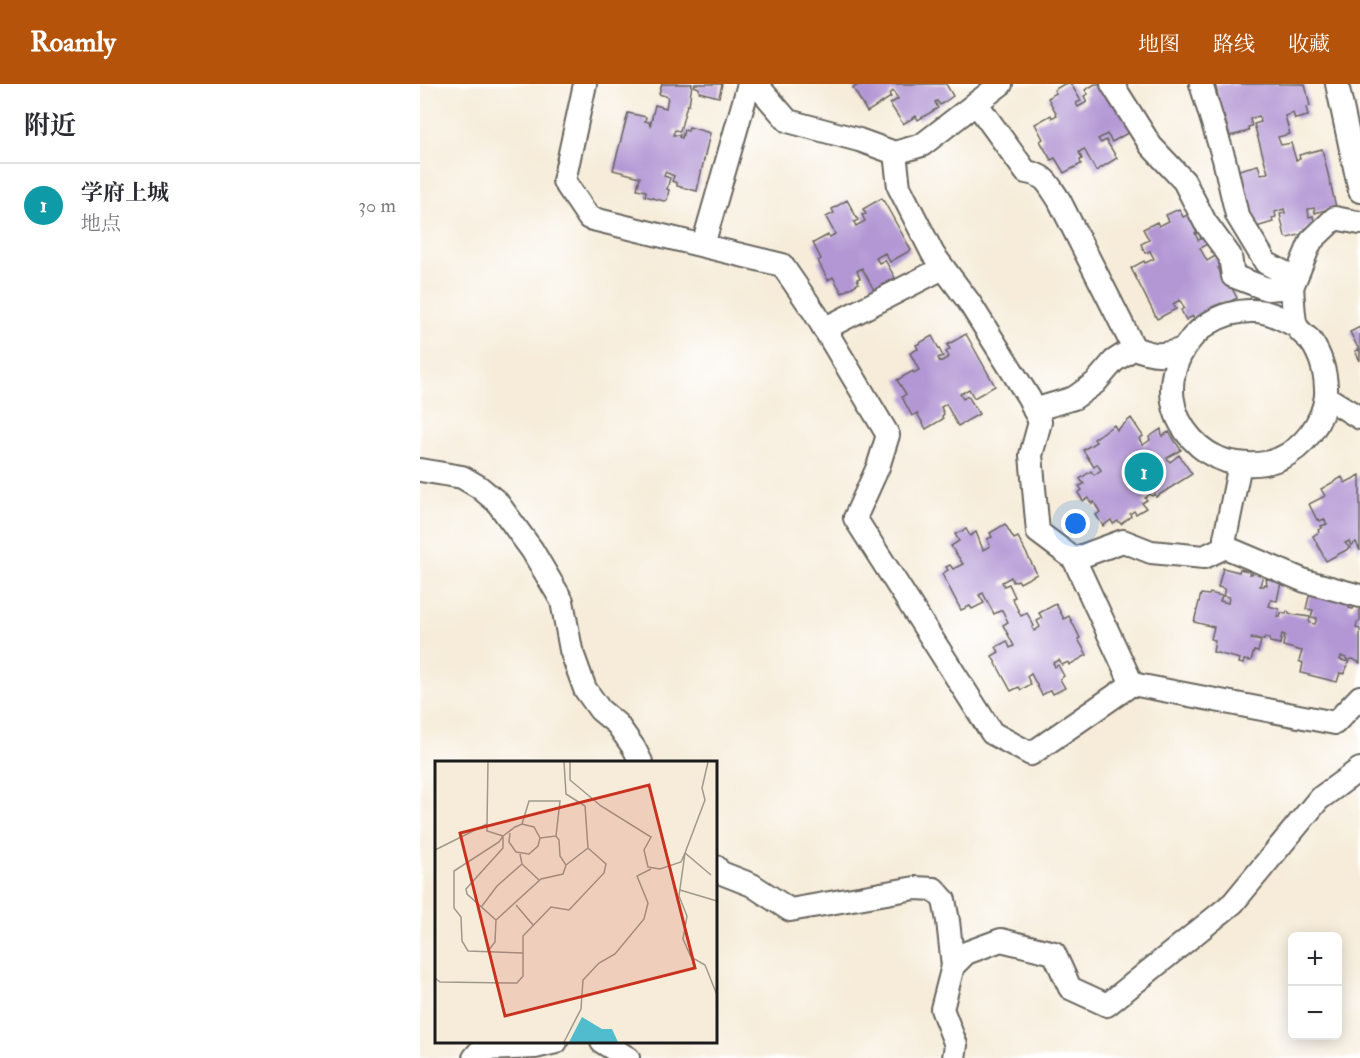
<!DOCTYPE html>
<html lang="zh">
<head>
<meta charset="utf-8">
<style>
  body { margin:0; font-family:"IM FELL Double Pica","Noto Serif SC",serif; background:#f7f7f7; color:#2b2b33 }
  .controls { position:absolute; right:18px; bottom:18px; display:grid; overflow:hidden; border-radius:9px; box-shadow:0 3px 15px #0003 }
  .controls button { width:54px; height:54px; display:grid; place-items:center; padding:0; border:0; border-bottom:2px solid #e1e1e2; background:#fff; color:#2b2b33; font:30px sans-serif }
  .you { position:absolute; left:656px; top:440px; width:21px; height:21px; margin:-15px; border:4px solid #fff; border-radius:50%; background:#1a73e8; box-shadow:0 0 0 9px #1a73e833 }
  .badge { display:grid; place-items:center; width:39px; height:39px; border-radius:50%; background:#b45309; color:#fff; font-size:20px; font-weight:700 }
  .pin { position:absolute; translate:-50% -50%; border:3px solid #fff; box-shadow:0 2px 6px #0006 }
  .list { margin:0; padding:0; list-style:none }
  h2 { display:flex; justify-content:space-between; align-items:center; height:78px; margin:0; padding:0 24px; font-size:26px }
  h2 small { font-size:20px; font-weight:400; color:#7c7c81 }
  .list li { display:grid; grid-template-columns:39px 1fr auto; gap:18px; align-items:center; box-sizing:border-box; height:84px; padding:0 24px; border-top:2px solid #e1e1e2 }
  .list b { display:block; font-size:22px; white-space:nowrap }
  .list p { margin:0; font-size:20px; white-space:nowrap; color:#7c7c81 }
  .list em { font-size:20px; font-style:normal; color:#7c7c81 }
  .map { position:relative; flex:none; width:940px; height:974px; overflow:hidden }
  header { display:flex; align-items:center; gap:36px; box-sizing:border-box; height:84px; padding:0 30px; background:#b45309; color:#fff }
  header strong { font-size:28px }
  nav { display:flex; gap:33px; margin-inline-start:auto; font-size:21px }
  main { display:flex }
  aside { flex:1; background:#fff }
  .map>svg:first-child { display:block }
  .building { fill:#b397d4 }
  .lines { fill:none; stroke-linecap:round; stroke-linejoin:round }
  .street-casing { stroke:#68655e; stroke-width:26 }
  .street { stroke:#fff; stroke-width:22 }
  .inset-road { fill:none; stroke:#9f998d; stroke-width:1.5 }
  .view { fill:#c8321e; fill-opacity:0.15; stroke:#c8321e; stroke-width:3 }
  .inset-edge { fill:none; stroke:#1c1c1c; stroke-width:3 }
</style>
</head>
<body>
<header>
<strong>Roamly</strong>
<nav><a>地图</a><a>路线</a><a>收藏</a></nav>
</header>
<main>
<aside>
<h2>附近<small></small></h2>
<ul class="list">
<li><span class="badge" style="background:#0f9aa8">1</span><div><b>学府上城</b><p>地点</p></div><em>30 m</em></li>
</ul>
</aside>
<div class="map">
<svg width="940" height="974" viewBox="0 0 940 974">
  <rect width="100%" height="100%" fill="#fff"/>
  <filter id="ink" filterUnits="userSpaceOnUse"><feTurbulence type="fractalNoise" baseFrequency=".0167" numOctaves="2"/><feDisplacementMap in="SourceGraphic" scale="12" xChannelSelector="R" yChannelSelector="G"/><feConvolveMatrix kernelMatrix="1 2 1 2 8 2 1 2 1" color-interpolation-filters="sRGB"/></filter>
  <filter id="wash" filterUnits="userSpaceOnUse"><feTurbulence type="fractalNoise" baseFrequency=".008" numOctaves="4" result="noise"/><feDisplacementMap in="SourceGraphic" scale="24" xChannelSelector="R" yChannelSelector="G"/><feGaussianBlur stdDeviation="1.35" result="paint"/><feColorMatrix in="noise" values="0 0 0 0 0 0 0 0 0 0 0 0 0 0 0 0 0 1.4 0 .05"/><feComposite in="paint" operator="in"/></filter>
  <g filter="url(#wash)">
    <rect width="100%" height="100%" fill="#f6ecd9"/>
    <g id="blocks">
      <!-- building -->
      <g class="building">
        <polygon points="242,0 272,0 269,21 267,21 260,47 255,46 253,51 260,51 259,53 262,54 264,46 268,47 269,43 290,49 277,107 257,102 257,99 252,97 254,92 245,88 244,92 250,94 247,105 249,106 247,116 244,117 225,112 226,107 217,105 220,93 193,86 208,29 226,33 225,37 229,38 230,42 235,21 246,24 248,13 239,10"/>
        <polygon points="275,0 302,0 299,13 279,8 279,4 274,2"/>
        <polygon points="440,0 526,0 533,12 520,21 517,17 515,18 518,24 498,36 496,32 483,40 470,20 478,15 473,7 469,10 471,13 447,28 433,4"/>
        <polygon points="644,0 651,0 661,17 656,19 658,23 667,18 664,12 668,10 665,6 675,0 687,0 713,46 692,58 687,50 678,55 681,59 686,56 697,74 676,87 664,65 659,68 662,75 660,76 661,80 644,89 635,74 631,76 620,57 623,55 615,40 631,31 632,34 637,31 628,14 636,9 634,6"/>
        <polygon points="795,0 885,0 890,22 886,23 888,32 875,35 873,29 865,32 870,50 858,53 859,56 861,61 871,59 876,76 880,75 879,71 902,65 916,123 895,129 894,124 888,125 889,133 893,132 895,142 885,145 886,149 868,154 865,153 860,130 865,129 864,125 855,128 856,133 852,134 853,138 833,144 827,123 820,125 815,87 838,81 841,90 848,89 834,40 841,38 839,32 830,35 832,42 828,43 829,47 810,52 804,32 798,34 793,14 798,12"/>
        <polygon points="462,114 491,166 470,178 465,169 456,174 459,179 465,176 475,194 454,206 442,184 437,187 440,194 437,195 439,199 422,209 413,193 408,196 398,177 401,175 393,159 408,151 410,153 415,150 406,133 414,129 412,125 427,116 438,136 434,138 436,142 445,137 442,131 446,130 443,125"/>
        <polygon points="759,125 763,133 768,131 777,149 775,149 778,156 781,155 780,152 787,149 791,158 780,164 787,177 797,171 803,182 798,184 800,188 803,187 817,214 803,221 802,219 792,223 795,229 778,241 773,232 766,236 761,226 764,224 760,216 753,220 756,225 737,235 711,184 724,177 725,179 734,175 730,167 725,169 721,160 729,156 723,145 737,138 739,142 749,137 746,131"/>
        <polygon points="940,243 940,277 935,267 939,266 930,248"/>
        <polygon points="546,250 575,302 554,314 549,305 540,310 543,315 548,312 559,330 538,342 526,320 521,323 524,330 522,332 523,335 506,345 497,329 492,332 482,313 486,310 477,296 493,287 494,289 499,286 490,269 498,265 496,261 512,252 523,272 518,274 520,278 529,273 526,268 530,265 527,261"/>
        <polygon points="711,334 723,352 719,355 723,361 730,356 729,353 741,345 742,352 749,348 761,366 747,374 750,378 759,371 772,390 736,413 735,410 732,412 730,410 725,414 727,416 722,419 726,424 716,430 714,427 710,430 711,432 701,440 698,437 693,440 691,436 683,442 676,431 680,428 674,418 672,420 668,414 663,417 658,409 662,406 659,402 664,400 660,395 671,387 674,391 681,386 677,380 674,383 663,366 676,358 674,355 694,341 697,346"/>
        <polygon points="940,391 940,467 936,458 931,462 929,457 925,459 930,464 906,477 893,452 899,448 898,446 902,444 901,442 907,440 904,435 900,437 899,435 897,436 889,420 905,412 901,405 922,393 925,399"/>
        <polygon points="585,440 594,455 598,453 617,490 600,499 598,496 593,498 591,493 582,498 584,502 589,500 595,513 592,514 601,532 607,529 614,542 612,543 614,547 620,543 617,537 622,534 619,529 636,520 644,535 649,532 660,554 658,555 667,571 649,581 648,578 642,581 639,576 633,579 635,583 638,581 644,592 640,595 645,604 633,610 631,606 622,611 611,590 607,593 611,600 601,606 599,603 591,607 572,572 579,568 576,563 587,557 590,564 594,562 583,541 588,538 582,526 574,530 563,509 559,511 564,519 552,525 550,522 541,526 522,490 528,486 526,483 530,481 533,485 543,480 531,462 539,457 535,450 546,445 550,452 556,448 563,466 570,462 567,455 572,453 570,449"/>
        <polygon points="803,484 819,488 820,485 830,488 829,490 832,490 833,488 843,491 840,502 844,502 845,500 847,501 846,494 861,498 857,517 851,516 849,522 859,525 857,533 860,533 861,529 866,530 867,527 869,528 869,530 890,533 889,539 895,540 897,534 891,533 893,526 886,525 890,508 932,512 929,524 933,525 936,517 940,518 940,537 937,539 936,544 940,545 940,579 933,575 927,576 926,574 921,572 920,576 929,578 924,590 920,589 917,598 881,589 883,579 879,577 882,567 863,562 865,551 862,550 860,560 850,558 849,555 845,553 844,556 832,553 831,555 841,557 838,568 834,567 831,577 824,576 823,580 819,579 820,575 793,568 795,556 791,555 794,543 774,538 781,510 789,511 790,509 802,512 800,517 808,519 809,513 803,512 805,505 798,503"/>
      </g>
    </g>
  </g>
  <g filter="url(#ink)">
    <use href="#blocks" fill-opacity="0" stroke="#68655e" stroke-width="1.5"/>
    <g class="lines">
      <defs>
        <g id="street">
          <polyline points="165,0 144,97 169,134 362,181 395,229 468,351 458,383 435,434 572,649 611,670 712,600 915,639 940,613"/>
          <polyline points="336,0 368,37 439,56 475,69"/>
          <polyline points="581,0 502,61 475,69 479,103 513,170 549,218 609,314 620,338 611,371 618,448 654,475 703,457 731,468 784,473 805,463 805,454 820,380"/>
          <path d="M 692,0 L 731,62 L 764,97 L 785,138 L 810,172 L 813,192 L 847,205 L 872,203 C 873,212 873,236 877,243 C 880,248 886,252 890,256 C 902,272 907,293 906,312 C 903,338 884,364 859,375 C 842,382 823,381 806,377 C 793,373 781,365 772,355 C 725,304 767,225 834,227 C 849,227 863,235 876,242"/>
          <polyline points="781,0 804,75 817,131 846,179 867,190 872,203"/>
          <polyline points="917,0 940,107"/>
          <path d="M 556,19 L 606,88 C 626,91 628,100 639,116 L 714,264 C 735,272 742,272 763,265"/>
          <polyline points="283,161 329,0"/>
          <polyline points="872,203 891,157 915,134 940,139"/>
          <polyline points="404,245 523,184"/>
          <polyline points="906,313 940,334"/>
          <polyline points="614,326 654,314 675,299 694,277 714,264"/>
          <polyline points="0,386 42,393 59,403 77,418 112,466 142,517 151,566 165,605 180,626 197,640 214,664 221,678"/>
          <polyline points="805,463 885,497 940,512"/>
          <polyline points="654,475 712,600"/>
          <polyline points="296,783 299,788 332,801 370,826 495,804 514,805 524,816 528,837 533,882"/>
          <polyline points="182,958 208,974"/>
          <polyline points="54,974 59,968 66,965 115,963 136,958"/>
          <polyline points="534,974 536,961 522,925 533,882 546,869 581,856 634,869 650,904 687,921 813,819 899,715 940,685"/>
        </g>
      </defs>
      <!-- street casing -->
      <use href="#street" class="street-casing"/>
      <!-- street -->
      <use href="#street" class="street"/>
    </g>
  </g>
  <!-- overview -->
  <g transform="translate(15 677)">
    <rect width="282" height="282" fill="#f6ecd9"/>
    <path d="M 147,256 L 167,268 L 177,268 L 183,281 L 134,281 Z" fill="#51bccd"/>
    <path class="inset-road" d="M 135,1 L 135,19 L 166,45 L 216,76 L 209,89 L 213,106 L 225,108 L 246,101 L 250,92 L 276,114M 273,1 L 267,27 L 270,39 L 250,92 L 244,135 L 252,155 L 248,178 L 256,196 L 270,204 L 282,234M 52,63 L 52,70 L 68,75 L 64,81 L 19,110 L 19,147 L 26,156 L 27,180 L 33,190 L 88,192M 87,63 L 94,40 L 125,40 L 121,75M 75,72 L 74,81 L 81,91 L 94,93 L 103,85 L 105,77 L 99,66 L 87,63 L 80,66 L 68,75 L 68,87 L 31,128 L 32,133 L 61,159 L 106,118 L 128,113 L 131,104 L 125,95 L 124,79 L 121,75 L 105,77M 0,89 L 52,63 L 53,1M 87,103 L 104,119M 131,104 L 153,87M 245,129 L 282,140M 81,144 L 98,164M 47,145 L 62,125 L 87,103 L 85,93M 53,190 L 60,181 L 61,159M 0,217 L 5,221 L 82,222 L 88,215 L 88,175 L 116,146 L 134,149 L 169,112 L 171,103 L 153,87 L 150,45 L 131,33 L 129,1M 129,281 L 146,248 L 148,219 L 164,202 L 180,193 L 209,158 L 213,142 L 202,115 L 216,108"/>
    <path class="view" d="M 214,24 L 260,207 L 70,255 L 25,72 Z"/>
    <rect width="282" height="282" class="inset-edge"/>
  </g>
</svg>
<div class="controls">
<button>+</button>
<button>−</button>
</div>
<div class="you"></div>
<div class="pin badge" style="left:724px;top:388px;background:#0f9aa8">1</div>
</div>
</main>
</body>
</html>
